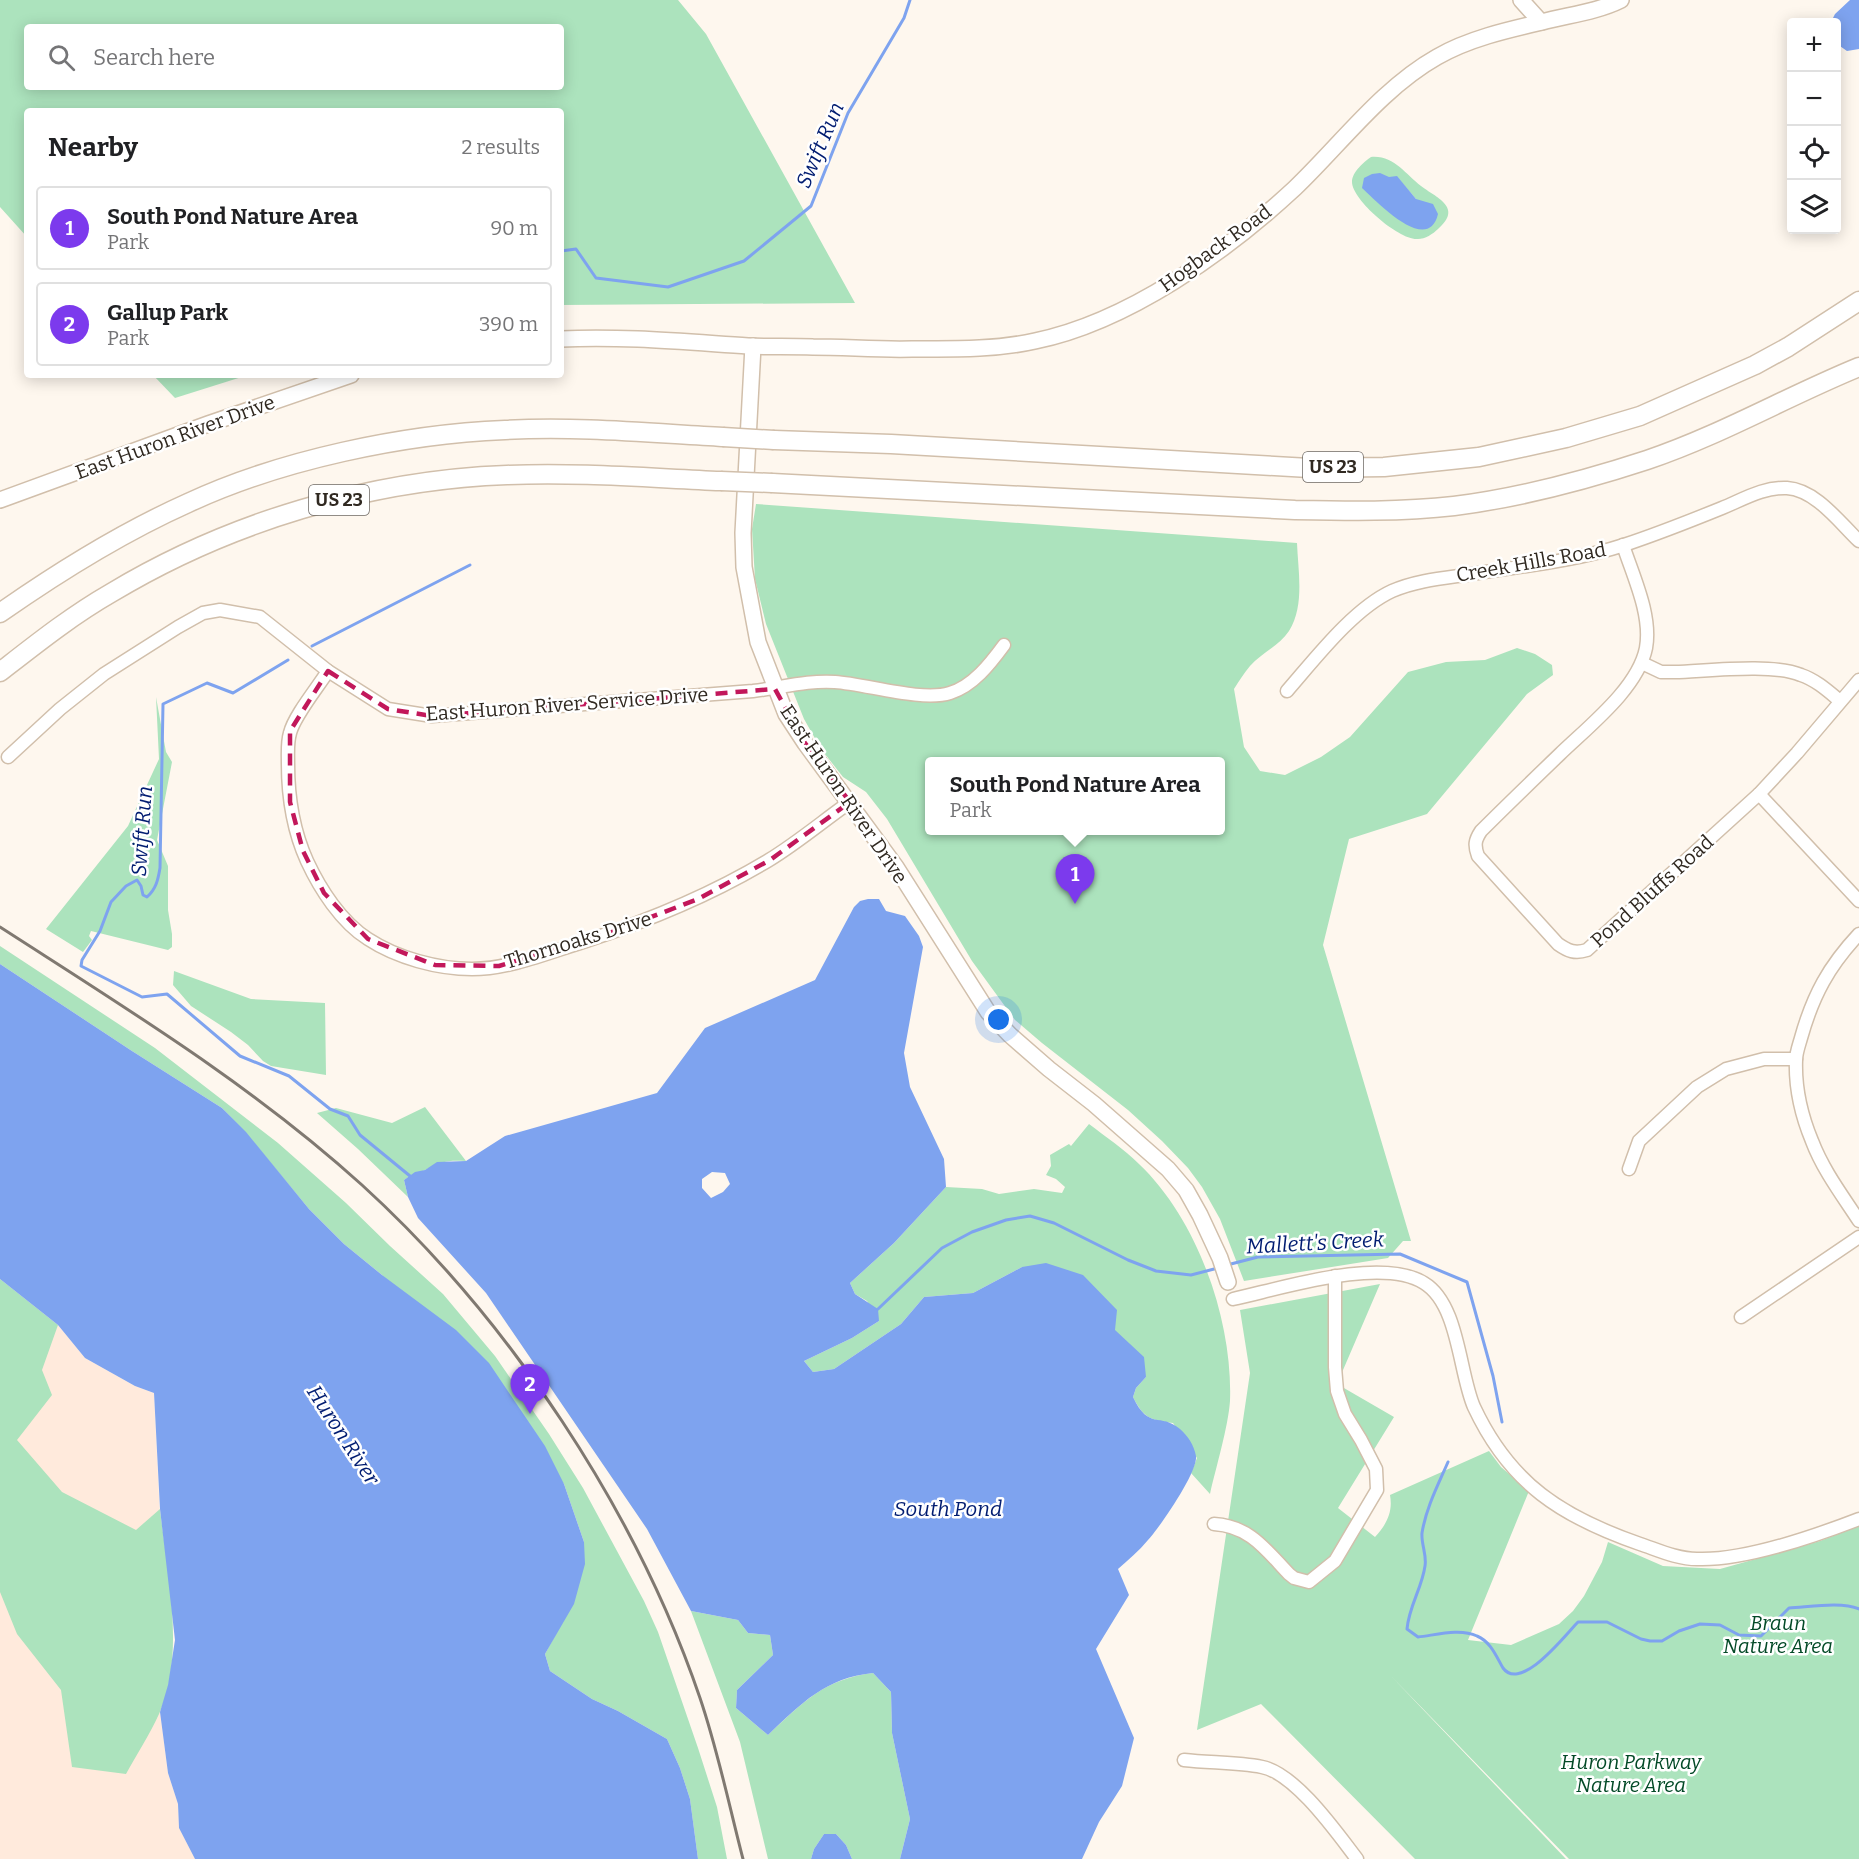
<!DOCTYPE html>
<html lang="en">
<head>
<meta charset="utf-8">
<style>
  body { margin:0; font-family:Bitter,serif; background:#f6f6f6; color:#202124 }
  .controls { position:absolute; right:18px; top:18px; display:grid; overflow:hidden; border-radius:6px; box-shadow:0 3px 15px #0003 }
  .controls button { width:54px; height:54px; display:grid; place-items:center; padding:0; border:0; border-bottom:2px solid #e0e0e0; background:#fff; color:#202124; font:30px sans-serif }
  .you { position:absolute; left:999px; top:1020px; width:21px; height:21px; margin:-15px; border:4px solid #fff; border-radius:50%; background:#1a73e8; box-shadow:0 0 0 9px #1a73e833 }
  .badge { display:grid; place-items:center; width:39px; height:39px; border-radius:50%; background:#7c3aed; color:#fff; font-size:20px; font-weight:700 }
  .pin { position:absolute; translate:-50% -50px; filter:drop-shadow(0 2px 3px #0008) }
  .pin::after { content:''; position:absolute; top:32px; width:21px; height:18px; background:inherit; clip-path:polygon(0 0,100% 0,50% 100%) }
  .popup { position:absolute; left:925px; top:757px; width:300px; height:78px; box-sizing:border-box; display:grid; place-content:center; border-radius:6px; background:#fff; filter:drop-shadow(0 2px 4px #0005); font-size:20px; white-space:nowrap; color:#757577 }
  .popup b { font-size:22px; color:#202124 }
  .popup::after { content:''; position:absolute; left:50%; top:100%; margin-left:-12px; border:12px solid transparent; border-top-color:#fff }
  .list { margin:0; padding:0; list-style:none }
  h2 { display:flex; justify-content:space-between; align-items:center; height:78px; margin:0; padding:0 24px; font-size:26px }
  h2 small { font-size:20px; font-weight:400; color:#757577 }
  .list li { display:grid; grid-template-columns:39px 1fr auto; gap:18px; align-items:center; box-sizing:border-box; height:84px; margin:0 12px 12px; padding:0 12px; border:2px solid #e0e0e0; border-radius:6px }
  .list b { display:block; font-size:22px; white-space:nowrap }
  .list p { margin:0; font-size:20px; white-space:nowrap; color:#757577 }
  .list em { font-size:20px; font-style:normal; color:#757577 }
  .icon { flex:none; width:33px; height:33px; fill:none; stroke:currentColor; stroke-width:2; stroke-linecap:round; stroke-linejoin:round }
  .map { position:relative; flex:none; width:1859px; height:1859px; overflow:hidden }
  .search { position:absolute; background:#fff; box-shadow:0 3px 15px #0003; left:24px; top:24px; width:540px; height:66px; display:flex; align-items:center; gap:15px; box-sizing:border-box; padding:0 21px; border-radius:6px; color:#757577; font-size:22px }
  .panel { position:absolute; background:#fff; box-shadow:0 3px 15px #0003; left:24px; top:108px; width:540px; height:270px; border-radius:6px }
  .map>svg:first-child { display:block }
  .education { fill:#ffeadc }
  .green { fill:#ace3bd; fill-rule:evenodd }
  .water { fill:#7ea3ef; fill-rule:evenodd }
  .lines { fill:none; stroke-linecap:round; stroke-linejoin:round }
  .stream { stroke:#7ea3ef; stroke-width:3 }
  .minor-casing { stroke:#d1bfab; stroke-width:15 }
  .major-casing { stroke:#d1bfab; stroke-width:18 }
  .highway-casing { stroke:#d1bfab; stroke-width:21 }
  .minor { stroke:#fff; stroke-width:12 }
  .major { stroke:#fff; stroke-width:15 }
  .highway { stroke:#fff; stroke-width:18 }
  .rail { stroke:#807971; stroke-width:3 }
  .highway-bridge-casing { stroke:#d1bfab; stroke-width:21; stroke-linecap:butt }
  .highway-bridge { stroke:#fff; stroke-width:18 }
  .marked { fill:none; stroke:#c2185b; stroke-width:4.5; stroke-dasharray:12 8; stroke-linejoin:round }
  .labels { text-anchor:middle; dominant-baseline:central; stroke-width:5; stroke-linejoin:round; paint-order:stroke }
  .shield { fill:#fff; stroke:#6e6964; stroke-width:1.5 }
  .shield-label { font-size:18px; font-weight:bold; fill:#302921 }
  .street-label { font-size:20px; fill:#302921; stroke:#fff }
  .park-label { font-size:20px; font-style:italic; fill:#034a27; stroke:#fff }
  .water-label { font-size:21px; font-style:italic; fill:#011c71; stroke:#fff }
</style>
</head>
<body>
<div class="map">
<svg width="1859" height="1859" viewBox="0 0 1859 1859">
  <rect width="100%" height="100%" fill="#fef7ee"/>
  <!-- education -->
  <polygon class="education" points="0,1279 58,1325 85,1358 135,1386 154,1393 168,1685 160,1712 168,1773 178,1804 179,1828 195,1859 0,1859"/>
  <!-- green -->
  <g class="green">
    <path d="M 0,0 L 678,0 L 706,34 L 855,303 L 561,305 L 561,111 L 27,111 L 27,237 L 0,207 ZM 27,27 L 561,27 L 561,87 L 27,87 Z"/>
    <path d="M 1371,157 C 1394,155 1405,174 1421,186 C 1435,197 1464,207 1438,229 C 1433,234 1425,239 1418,239 C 1400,241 1352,200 1352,182 C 1352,172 1364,162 1371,157 ZM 1397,177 L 1416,199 L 1363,188 Z"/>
    <polygon points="153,375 248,375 175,398"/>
    <path d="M 756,504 L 1297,543 C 1298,570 1305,606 1289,631 C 1279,646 1261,653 1250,666 C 1244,673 1239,681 1234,689 L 1244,747 L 1260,771 L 1285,775 L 1321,757 L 1350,737 L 1408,672 L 1446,662 L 1485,660 L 1517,648 L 1535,654 L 1552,665 L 1553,675 L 1527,694 L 1427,814 L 1349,839 L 1323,945 L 1411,1241 L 1403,1241 L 1388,1258 L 1244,1281 L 1220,1219 L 1202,1187 L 1188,1168 L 1162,1141 L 1128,1110 L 1042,1043 L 1015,1020 L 972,961 L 887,819 L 866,792 L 843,777 L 821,749 L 804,719 L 766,624 L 755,579 L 752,529 ZM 930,762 L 1220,762 L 1220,830 L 930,830 Z"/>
    <polygon points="156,697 166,752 172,762 157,840 168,866 168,910 172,934 172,947 168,950 91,931 89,936 92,940 83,952 46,929 128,826 159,759"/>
    <polygon points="0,946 155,1048 278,1143 346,1203 390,1246 443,1294 495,1356 549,1434 583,1488 644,1601 658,1632 698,1748 717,1807 727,1859 698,1859 690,1799 680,1768 667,1739 618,1711 592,1699 550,1671 545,1654 558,1630 584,1542 564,1484 382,1275 344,1244 309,1209 246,1133 222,1108 132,1051 0,964"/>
    <polygon points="174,971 251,999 325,1003 326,1075 271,1066 263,1061 248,1045 231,1032 191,1006 173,985"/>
    <path d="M 425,1107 L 466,1161 C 448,1160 443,1161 427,1169 C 419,1173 412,1174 404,1180 L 408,1197 L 358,1149 L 317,1113 L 336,1108 L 392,1123 Z"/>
    <path d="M 1089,1124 C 1106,1137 1124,1149 1139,1164 C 1198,1220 1233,1321 1230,1401 C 1228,1428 1216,1467 1210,1494 L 1191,1473 L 1197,1458 L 1173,1423 C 1151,1420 1144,1419 1133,1397 L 1136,1388 L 1146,1377 L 1022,1267 L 973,1293 L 924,1297 L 901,1324 L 834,1369 L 813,1372 L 804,1361 L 852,1338 L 879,1321 L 867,1301 L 855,1294 L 850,1283 L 894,1243 L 946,1187 L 982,1189 L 999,1194 L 1034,1189 L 1062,1193 L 1065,1187 L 1056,1179 L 1046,1175 L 1051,1166 L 1050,1155 L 1069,1144 L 1071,1146 Z"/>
    <path d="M 0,1279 L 58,1325 L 42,1370 L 52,1395 L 17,1440 L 62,1492 L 136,1530 L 160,1509 C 167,1571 186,1656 159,1714 C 150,1734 137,1754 126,1774 L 72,1767 L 61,1690 L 17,1634 L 0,1592 Z"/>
    <path d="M 1380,1284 L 1337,1384 L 1394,1417 L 1338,1508 L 1375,1537 C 1387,1524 1393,1512 1390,1495 L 1489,1451 L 1501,1467 L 1529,1491 L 1468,1640 L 1511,1645 L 1559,1624 L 1573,1611 L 1584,1596 L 1602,1562 L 1608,1542 L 1663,1566 L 1720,1569 L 1820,1541 L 1859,1526 L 1859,1859 L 1569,1859 L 1390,1675 L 1566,1859 L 1415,1859 L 1261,1704 L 1197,1730 L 1250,1373 L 1240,1310 Z"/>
    <path d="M 691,1611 L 738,1620 L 748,1633 L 770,1635 L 773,1655 L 737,1690 L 736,1708 L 768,1735 C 802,1703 824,1679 873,1673 L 891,1692 L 892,1733 L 910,1819 L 900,1859 L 852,1859 L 846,1845 L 836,1834 L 824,1834 L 814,1849 L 811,1859 L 768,1859 L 740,1742 Z"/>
  </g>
  <!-- water -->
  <g class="water">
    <polygon points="1850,0 1859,0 1859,49 1847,51 1837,44 1836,22 1831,22 1835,14"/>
    <path d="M 1380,173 L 1389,177 L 1397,176 L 1416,199 L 1433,204 L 1438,214 C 1428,256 1376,201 1362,188 L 1364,178 L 1372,174 Z"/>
    <path d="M 868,899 L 879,899 L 886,911 L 905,916 L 919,936 L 923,947 L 904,1053 L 910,1087 L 944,1159 L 946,1187 L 894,1243 L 850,1283 L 855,1294 L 878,1309 L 879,1321 L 852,1338 L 804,1361 L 813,1372 L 834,1369 L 901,1324 L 924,1297 L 973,1293 L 1022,1267 L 1046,1263 L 1083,1275 L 1117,1310 L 1115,1330 L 1144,1357 L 1146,1377 L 1136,1388 L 1133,1397 C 1149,1431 1160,1412 1180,1429 C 1188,1436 1194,1445 1196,1456 C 1198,1472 1160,1527 1148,1540 C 1139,1551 1128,1560 1118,1569 L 1129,1595 L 1096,1649 L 1134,1738 L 1122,1786 L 1099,1822 L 1082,1859 L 900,1859 L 910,1819 L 892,1733 L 891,1692 L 873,1673 C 825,1678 802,1703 768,1735 L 736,1708 L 737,1690 L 773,1655 L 770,1635 L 748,1633 L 738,1620 L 691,1611 L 647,1529 L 486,1293 L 418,1218 L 408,1197 L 404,1180 L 415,1172 L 425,1170 L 437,1162 L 466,1161 L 505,1136 L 657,1093 L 705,1028 L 815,980 L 854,907 L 860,901 ZM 712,1172 L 725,1173 L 730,1184 L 723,1192 L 711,1198 L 702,1188 L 702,1179 Z"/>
    <polygon points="0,964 132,1051 222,1108 246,1132 309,1209 344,1244 382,1275 456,1330 489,1363 545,1446 564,1484 584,1542 585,1564 574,1604 545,1654 550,1671 592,1699 618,1711 667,1739 680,1768 690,1799 698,1859 195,1859 179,1828 178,1804 168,1773 160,1712 168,1685 175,1640 160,1509 154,1393 135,1386 85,1358 58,1325 0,1279"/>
    <polygon points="824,1834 836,1834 846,1845 852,1859 811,1859 814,1849"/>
  </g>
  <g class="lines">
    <!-- stream -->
    <g class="stream">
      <polyline points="561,251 576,249 596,278 668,287 744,261 811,206 848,113 904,18 910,0"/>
      <polyline points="312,646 470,565"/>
      <path d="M 288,660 L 233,693 L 207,683 L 163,704 L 160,868 C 158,880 156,889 147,897 L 143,895 L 141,886 L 137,880 L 126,886 L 111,902 L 100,931 L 82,960 L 81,966 L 142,997 L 167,994 L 240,1056 L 289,1076 L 330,1109 L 348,1116 L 360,1135 L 410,1176"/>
      <polyline points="1227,1265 1258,1257 1400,1254 1467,1282 1493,1376 1502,1422"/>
      <polyline points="878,1309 942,1248 972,1232 1006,1220 1030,1216 1054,1223 1128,1260 1156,1271 1191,1275 1218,1268"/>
      <path d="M 1448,1462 C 1438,1485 1426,1508 1422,1533 C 1421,1544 1427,1555 1425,1566 C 1422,1588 1409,1606 1407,1629 L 1418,1637 C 1436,1635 1460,1628 1477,1636 C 1491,1642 1496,1656 1503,1668 C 1521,1693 1566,1634 1578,1622 L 1607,1622 L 1641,1639 L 1650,1641 L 1662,1641 L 1679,1631 L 1700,1624 L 1720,1625 L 1739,1635 L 1761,1636 L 1789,1608 C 1809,1607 1842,1601 1859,1609"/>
    </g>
    <defs>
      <g id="minor">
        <path d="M 1623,545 C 1633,576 1652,615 1646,648 C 1638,688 1589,726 1560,754 C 1534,779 1507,805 1481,831 C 1475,840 1474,845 1478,856 L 1558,944 C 1568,951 1575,954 1587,950 L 1759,794 L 1797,753 L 1859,680"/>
        <path d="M 1642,663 L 1661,672 L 1675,672 C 1707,671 1773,663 1801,675 C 1816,680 1828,691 1840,701"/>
        <path d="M 328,671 C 318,687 294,716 290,733 C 287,743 288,754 288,764 C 288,799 293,830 307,861 C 320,889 341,922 368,939 C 397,958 438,969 472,969 C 510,969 550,952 586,941 C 650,920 711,895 769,860 C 797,843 823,821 850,802"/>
        <path d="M 1287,691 C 1315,659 1353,609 1392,591 C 1417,580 1445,578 1472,574 C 1523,566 1575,561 1624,545 C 1657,534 1690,521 1722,508 C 1744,499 1763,487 1787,488 C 1816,490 1839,522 1859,541"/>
        <path d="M 8,757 L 60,709 L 104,674 L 178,627 L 203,613 L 220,610 L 260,617 L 328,671 L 388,709 L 432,716 L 753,691 C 780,688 808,680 835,682 C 866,684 922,702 950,693 C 973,686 990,664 1004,645"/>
        <polyline points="1759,794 1859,901"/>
        <path d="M 1859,934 C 1829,966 1813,995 1801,1038 C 1799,1045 1796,1053 1796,1060 C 1795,1087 1802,1117 1812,1141 C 1823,1170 1842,1195 1859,1221"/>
        <polyline points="1629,1169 1639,1141 1697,1087 1726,1069 1764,1059 1796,1059"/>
        <path d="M 1233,1299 C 1280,1289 1381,1256 1424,1283 C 1459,1304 1459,1373 1474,1407 C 1510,1484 1562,1517 1640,1544 C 1658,1550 1677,1559 1697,1559 C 1744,1561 1815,1536 1859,1519"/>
        <polyline points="1741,1317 1859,1237"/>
        <path d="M 1214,1524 C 1250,1526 1266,1550 1289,1574 L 1294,1578 L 1309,1582 L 1335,1561 L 1377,1490 L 1376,1469 L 1361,1440 L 1345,1414 L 1337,1391 L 1335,1367 L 1335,1276"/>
        <path d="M 1184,1760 C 1210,1763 1237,1762 1262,1767 C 1295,1773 1337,1833 1357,1859"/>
      </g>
      <g id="major">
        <polyline points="1521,0 1541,22"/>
        <path d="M 561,339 C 623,336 686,342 748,346 C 770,347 791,346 813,347 C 846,347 879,350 912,349 C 953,349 995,350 1035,341 C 1128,322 1226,252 1295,188 C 1340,145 1382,88 1437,57 C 1468,39 1507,30 1542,22 C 1568,15 1597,12 1621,0"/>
        <polyline points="753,346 743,533 744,567 758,642 786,714 805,743 896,867 988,1012 1010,1035 1049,1069 1094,1104 1168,1169 1186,1190 1200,1215 1220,1258 1228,1282"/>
        <polyline points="0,500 208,424 351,375"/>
      </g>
      <g id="highway">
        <polyline points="774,440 891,444 1309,468 1384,467 1479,457 1566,438 1640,416 1755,365 1788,347 1859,301"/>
        <path d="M 772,483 L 1295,510 C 1348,511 1401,512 1454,506 C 1518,498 1586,480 1647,460 C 1721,435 1788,396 1859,367"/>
        <path d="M 0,613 C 60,571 121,533 188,503 C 280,460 404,434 505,430 C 577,426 650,433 723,437"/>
        <path d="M 0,672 C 36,644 71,616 111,593 C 229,522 369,480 507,475 C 578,472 650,478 721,481"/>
      </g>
    </defs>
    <!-- minor casing -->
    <use href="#minor" class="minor-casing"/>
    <!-- major casing -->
    <use href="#major" class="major-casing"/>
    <!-- highway casing -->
    <use href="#highway" class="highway-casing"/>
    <!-- minor -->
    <use href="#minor" class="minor"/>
    <!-- major -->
    <use href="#major" class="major"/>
    <!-- highway -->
    <use href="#highway" class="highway"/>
    <!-- rail -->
    <path class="rail" d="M 0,927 C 124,1007 252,1085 362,1185 C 509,1319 636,1510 700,1698 C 718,1751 729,1805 743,1859"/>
    <defs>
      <g id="highway-bridge">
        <polyline points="723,437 774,440"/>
        <polyline points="721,481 772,483"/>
      </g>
    </defs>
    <!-- highway-bridge casing -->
    <use href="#highway-bridge" class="highway-bridge-casing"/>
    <!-- highway-bridge -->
    <use href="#highway-bridge" class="highway-bridge"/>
  </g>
  <!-- marked area -->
  <path class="marked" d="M 328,671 L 388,709 L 432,716 L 775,689 L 805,743 L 850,802 L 770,860 L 698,899 L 612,932 L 499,966 L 435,965 L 368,939 L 324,893 L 303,851 L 290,802 L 290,731 Z"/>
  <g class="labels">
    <!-- shield labels -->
    <g class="shield">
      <rect x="1303" y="452" width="60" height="30" rx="4.5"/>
      <rect x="309" y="485" width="60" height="30" rx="4.5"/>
    </g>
    <g class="shield-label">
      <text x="1333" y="467">US 23</text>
      <text x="339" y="500">US 23</text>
    </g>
    <!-- street labels -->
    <g class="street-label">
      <text transform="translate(1215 248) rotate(-36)">Hogback Road</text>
      <text transform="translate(175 437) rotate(-20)">East Huron River Drive</text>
      <text transform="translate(1531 562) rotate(-10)">Creek Hills Road</text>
      <text transform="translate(567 704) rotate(-4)">East Huron River Service Drive</text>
      <text transform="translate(844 794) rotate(56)">East Huron River Drive</text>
      <text transform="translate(1652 891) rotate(-42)">Pond Bluffs Road</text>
      <text transform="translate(578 940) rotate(-17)">Thornoaks Drive</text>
    </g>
    <!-- park labels -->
    <g class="park-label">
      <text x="1778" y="1623">Braun<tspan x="1778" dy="23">Nature Area</tspan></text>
      <text x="1631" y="1762">Huron Parkway<tspan x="1631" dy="23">Nature Area</tspan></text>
    </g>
    <!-- water labels -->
    <g class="water-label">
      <text transform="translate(820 145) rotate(-67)">Swift Run</text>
      <text transform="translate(142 831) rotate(-86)">Swift Run</text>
      <text transform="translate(1315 1243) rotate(-3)">Mallett's Creek</text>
      <text transform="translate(343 1435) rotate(57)">Huron River</text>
      <text x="948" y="1509">South Pond</text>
    </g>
  </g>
</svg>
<div class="controls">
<button>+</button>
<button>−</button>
<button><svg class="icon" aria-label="locate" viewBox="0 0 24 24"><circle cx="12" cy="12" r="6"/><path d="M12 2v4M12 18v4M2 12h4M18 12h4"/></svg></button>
<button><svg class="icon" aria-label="layers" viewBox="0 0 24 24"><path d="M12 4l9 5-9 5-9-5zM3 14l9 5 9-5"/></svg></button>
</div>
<div class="you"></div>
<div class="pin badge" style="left:1075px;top:904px">1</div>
<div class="popup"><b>South Pond Nature Area</b>Park</div>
<div class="pin badge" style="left:530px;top:1414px">2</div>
<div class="search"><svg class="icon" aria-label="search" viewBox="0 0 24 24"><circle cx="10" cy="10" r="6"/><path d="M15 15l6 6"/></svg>Search here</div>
<section class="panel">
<h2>Nearby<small>2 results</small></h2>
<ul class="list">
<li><span class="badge">1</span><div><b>South Pond Nature Area</b><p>Park</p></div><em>90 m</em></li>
<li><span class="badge">2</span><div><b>Gallup Park</b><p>Park</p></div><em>390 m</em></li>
</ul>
</section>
</div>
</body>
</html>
